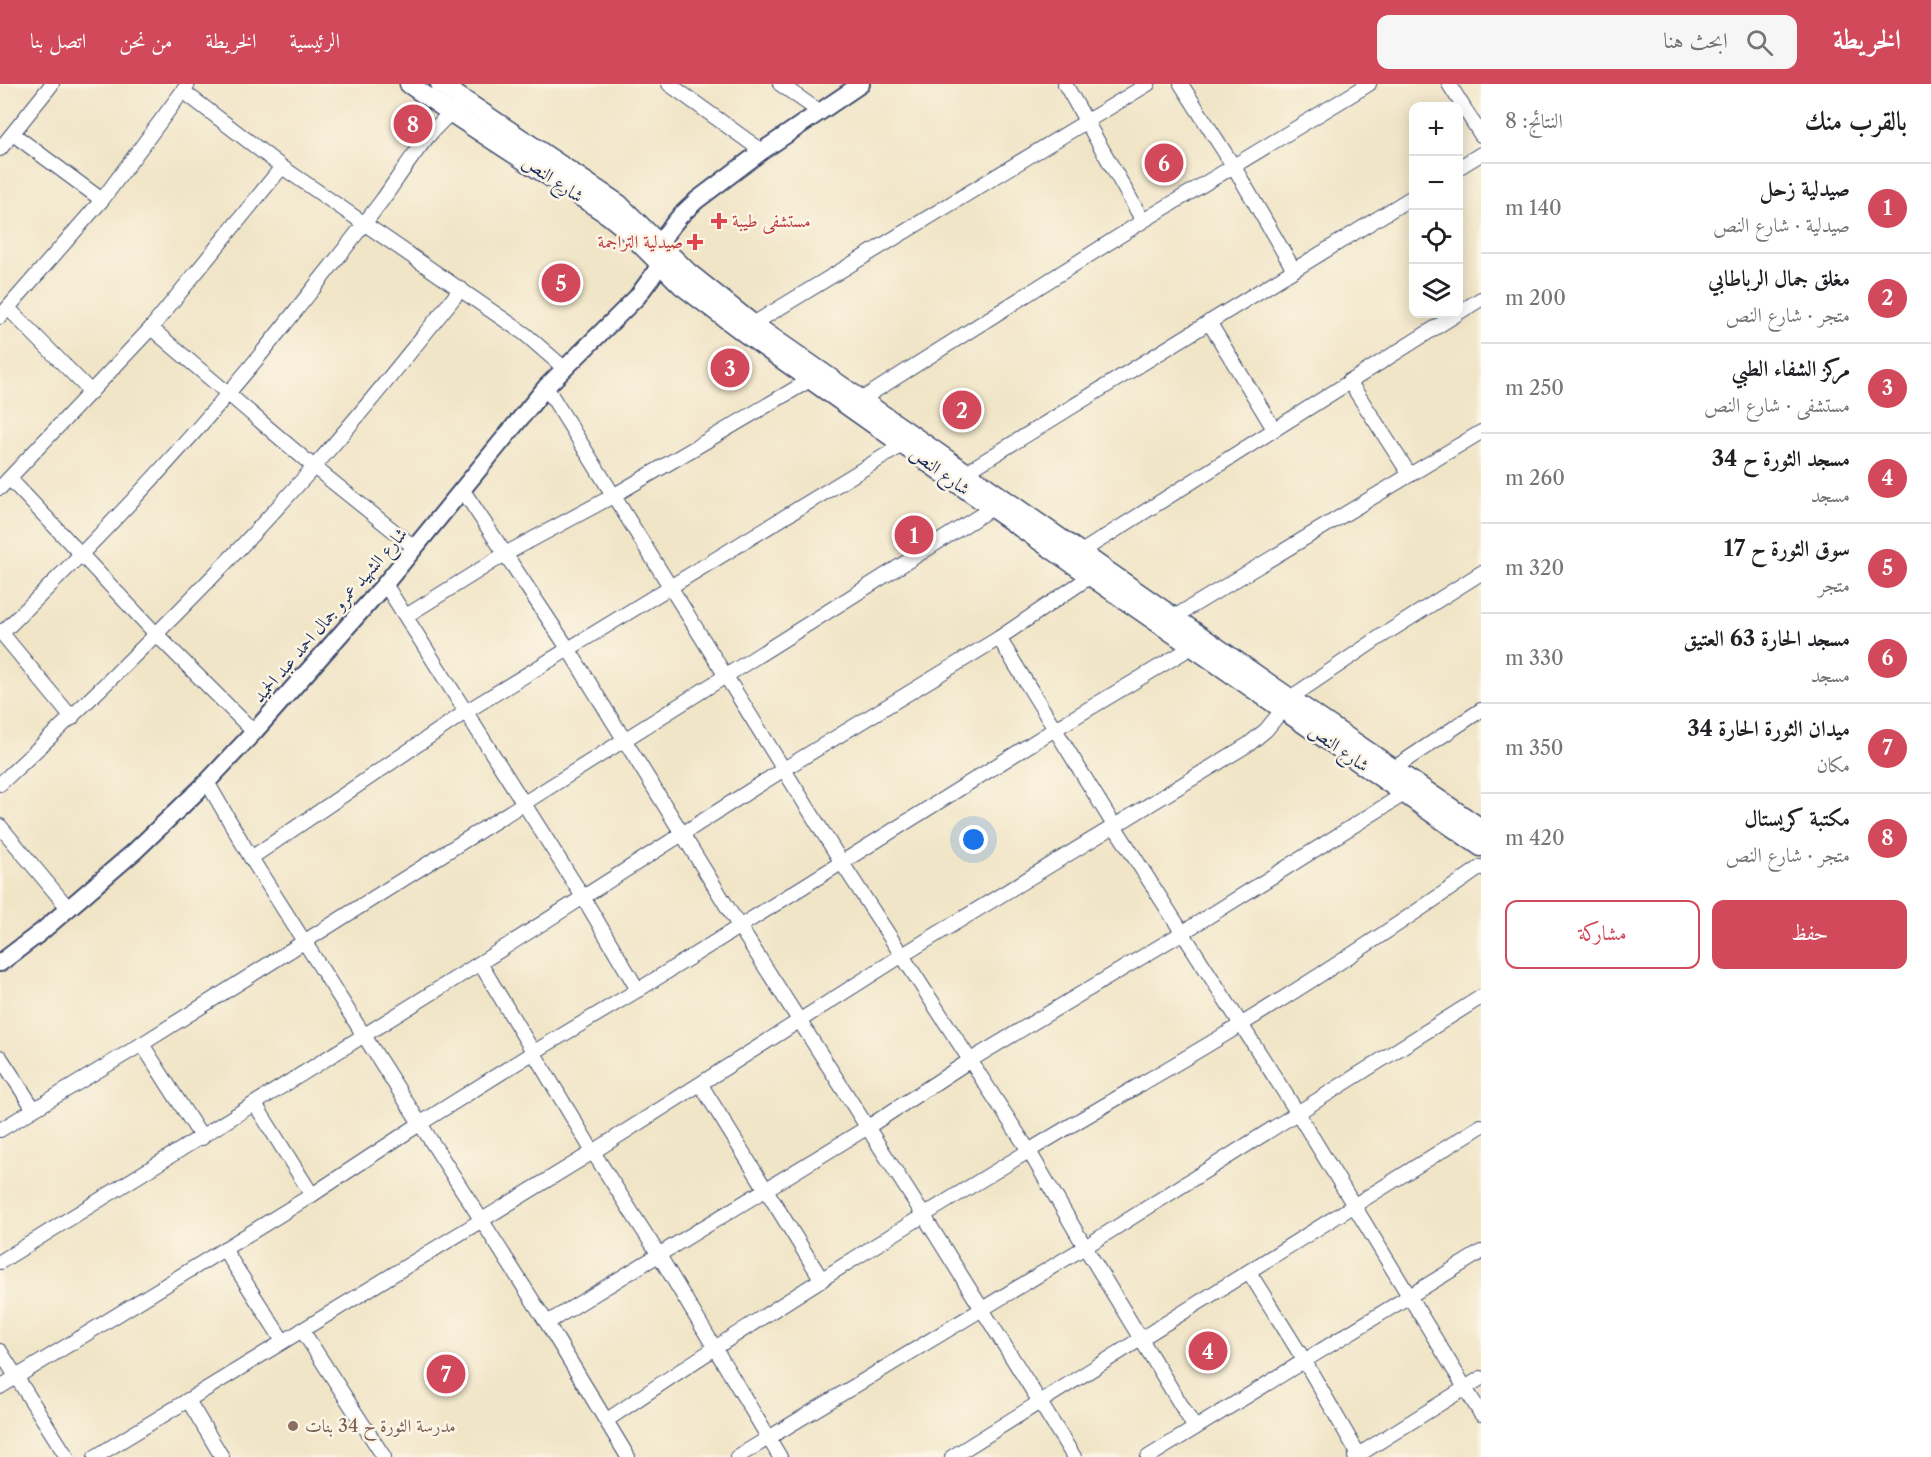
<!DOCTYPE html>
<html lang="ar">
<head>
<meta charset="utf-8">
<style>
  body { margin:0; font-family:"Libre Caslon Text",Amiri,serif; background:#f6f6f6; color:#202124; direction:rtl }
  .controls { position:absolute; right:18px; top:18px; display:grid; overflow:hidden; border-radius:12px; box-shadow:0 3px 15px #0003 }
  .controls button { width:54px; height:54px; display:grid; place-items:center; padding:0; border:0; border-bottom:2px solid #e0e0e0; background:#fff; color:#202124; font:30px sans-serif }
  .you { position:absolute; left:974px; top:756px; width:21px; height:21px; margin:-15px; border:4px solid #fff; border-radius:50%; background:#1a73e8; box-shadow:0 0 0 9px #1a73e833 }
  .badge { display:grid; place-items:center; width:39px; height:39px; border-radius:50%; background:#d1495b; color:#fff; font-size:20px; font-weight:700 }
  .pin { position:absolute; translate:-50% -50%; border:3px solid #fff; box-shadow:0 2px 6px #0006 }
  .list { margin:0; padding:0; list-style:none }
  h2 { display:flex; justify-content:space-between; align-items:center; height:78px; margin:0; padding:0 24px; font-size:26px }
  h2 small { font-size:20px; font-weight:400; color:#757577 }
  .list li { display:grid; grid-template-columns:39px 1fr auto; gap:18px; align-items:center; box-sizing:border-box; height:90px; padding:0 24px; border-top:2px solid #e0e0e0 }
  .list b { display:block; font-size:22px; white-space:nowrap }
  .list p { margin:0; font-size:20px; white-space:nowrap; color:#757577 }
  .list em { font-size:20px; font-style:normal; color:#757577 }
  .actions { display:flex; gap:12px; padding:18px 24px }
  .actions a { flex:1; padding:14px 0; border:2px solid #d1495b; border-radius:12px; text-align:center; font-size:21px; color:#d1495b }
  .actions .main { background:#d1495b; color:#fff }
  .icon { flex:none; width:33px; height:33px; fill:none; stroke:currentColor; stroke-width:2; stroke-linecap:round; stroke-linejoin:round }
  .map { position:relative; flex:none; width:1481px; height:1373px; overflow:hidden; direction:ltr }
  header { display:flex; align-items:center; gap:36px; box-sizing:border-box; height:84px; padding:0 30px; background:#d1495b; color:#fff }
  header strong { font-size:28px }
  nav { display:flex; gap:33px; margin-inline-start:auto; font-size:21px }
  .search { width:420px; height:54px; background:#f6f6f6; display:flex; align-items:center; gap:15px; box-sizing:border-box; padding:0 21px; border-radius:12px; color:#757577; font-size:22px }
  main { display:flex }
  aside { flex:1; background:#fff }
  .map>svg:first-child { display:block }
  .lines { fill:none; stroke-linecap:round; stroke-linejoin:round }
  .minor-casing { stroke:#3b4a6e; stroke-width:16 }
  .tertiary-casing { stroke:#3b4a6e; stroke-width:20 }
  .secondary-casing { stroke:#3b4a6e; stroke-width:21 }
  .minor { stroke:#fff; stroke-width:14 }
  .tertiary { stroke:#fff; stroke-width:16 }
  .secondary { stroke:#fff; stroke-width:18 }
  .health-dot { fill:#e0444e; stroke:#fcf5e5; stroke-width:2 }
  .education-dot { fill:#8d6e63; stroke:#fcf5e5; stroke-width:2 }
  .labels { text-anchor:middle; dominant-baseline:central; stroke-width:5; stroke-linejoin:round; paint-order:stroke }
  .street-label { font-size:18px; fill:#1b2f5e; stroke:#fcf5e5 }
  .health-label { font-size:18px; fill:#be3a42; stroke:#fcf5e5; text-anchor:start }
  .education-label { font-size:18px; fill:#785e54; stroke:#fcf5e5; text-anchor:start }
</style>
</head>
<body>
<header>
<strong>الخريطة</strong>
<div class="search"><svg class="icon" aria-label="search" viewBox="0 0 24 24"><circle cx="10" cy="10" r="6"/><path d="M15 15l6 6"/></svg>ابحث هنا</div>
<nav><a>الرئيسية</a><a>الخريطة</a><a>من نحن</a><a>اتصل بنا</a></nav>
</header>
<main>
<aside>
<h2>بالقرب منك<small>النتائج: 8</small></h2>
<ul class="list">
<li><span class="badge">1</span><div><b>صيدلية زحل</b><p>صيدلية · شارع النص</p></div><em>140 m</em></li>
<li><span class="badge">2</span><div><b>مغلق جمال الرباطابي</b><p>متجر · شارع النص</p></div><em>200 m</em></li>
<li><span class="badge">3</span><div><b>مركز الشفاء الطبي</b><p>مستشفى · شارع النص</p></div><em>250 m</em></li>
<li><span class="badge">4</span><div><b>مسجد الثورة ح 34</b><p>مسجد</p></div><em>260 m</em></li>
<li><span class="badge">5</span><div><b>سوق الثورة ح 17</b><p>متجر</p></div><em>320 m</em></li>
<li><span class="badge">6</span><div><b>مسجد الحارة 63 العتيق</b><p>مسجد</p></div><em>330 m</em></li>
<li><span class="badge">7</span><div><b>ميدان الثورة الحارة 34</b><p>مكان</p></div><em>350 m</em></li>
<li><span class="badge">8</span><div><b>مكتبة كريستال</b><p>متجر · شارع النص</p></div><em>420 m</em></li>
</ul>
<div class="actions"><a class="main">حفظ</a><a>مشاركة</a></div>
</aside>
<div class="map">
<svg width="1481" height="1373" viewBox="0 0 1481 1373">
  <rect width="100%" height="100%" fill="#fcf5e5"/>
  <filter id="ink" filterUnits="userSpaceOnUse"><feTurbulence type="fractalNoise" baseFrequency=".0167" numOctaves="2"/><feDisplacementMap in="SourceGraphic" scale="12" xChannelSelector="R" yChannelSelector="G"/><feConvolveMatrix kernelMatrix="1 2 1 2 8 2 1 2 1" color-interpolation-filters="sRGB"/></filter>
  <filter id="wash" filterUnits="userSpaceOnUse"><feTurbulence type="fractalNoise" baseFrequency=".008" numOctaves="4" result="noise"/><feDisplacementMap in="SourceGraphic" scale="24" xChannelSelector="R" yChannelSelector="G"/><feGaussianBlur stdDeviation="1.35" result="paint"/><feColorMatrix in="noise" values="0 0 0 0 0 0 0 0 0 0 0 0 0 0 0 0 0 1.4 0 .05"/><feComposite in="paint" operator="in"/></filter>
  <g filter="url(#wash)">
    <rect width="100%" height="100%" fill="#f1e5c7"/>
  </g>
  <g filter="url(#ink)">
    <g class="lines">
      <defs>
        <g id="minor">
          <polyline points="669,0 762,67"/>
          <polyline points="780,0 820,28"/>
          <polyline points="1065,0 1143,137"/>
          <polyline points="1181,0 1234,83 1294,186"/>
          <polyline points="1449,0 1481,51"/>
          <polyline points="183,7 282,83 525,250 564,284"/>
          <polyline points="13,50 102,116"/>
          <polyline points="0,65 52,0"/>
          <polyline points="1458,84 1481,70"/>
          <polyline points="9,225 91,308"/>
          <polyline points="1458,229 1481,215"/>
          <polyline points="0,233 102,116 188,0"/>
          <polyline points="1209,238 1274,345"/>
          <polyline points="753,240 1148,0"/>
          <polyline points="151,244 314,383 415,464"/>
          <polyline points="1349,297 1410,391"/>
          <polyline points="546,303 842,779 1029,1067 1085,1163 1195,1344"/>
          <polyline points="862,315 1143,137 1369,0"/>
          <polyline points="968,387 1414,112"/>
          <polyline points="10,395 156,550 254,648"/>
          <polyline points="0,404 151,244 282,83"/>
          <polyline points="462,405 569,566 739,842 924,1132 1074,1373"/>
          <polyline points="1081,468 1457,230"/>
          <polyline points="385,500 583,813 638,906"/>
          <polyline points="406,532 505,470 613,412 810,296"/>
          <polyline points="1174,533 1481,348"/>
          <polyline points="0,547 72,634"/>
          <path d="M 2,549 C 101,453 196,352 282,244 C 316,201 350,159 383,115 C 403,87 430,42 458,24"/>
          <polyline points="999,554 1115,743 1297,1028 1481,1330"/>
          <polyline points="1290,614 1380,553 1481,489"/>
          <polyline points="1394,684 1481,626"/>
          <polyline points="207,698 251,774 547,1239 628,1373"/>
          <path d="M 0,700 C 109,599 215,495 313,384 C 365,326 412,265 461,205"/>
          <polyline points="0,742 69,825"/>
          <polyline points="251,774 467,627 904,360"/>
          <polyline points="480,879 593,1068 659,1171 780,1373"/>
          <polyline points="142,960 202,1054"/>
          <polyline points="0,973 34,1025"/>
          <polyline points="701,1001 822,1196"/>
          <polyline points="255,1020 312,1111"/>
          <polyline points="0,1046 142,960 992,424"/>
          <polyline points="224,1165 283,1257"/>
          <polyline points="0,1178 480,879 784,685 999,554 1091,492"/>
          <polyline points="1249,1188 1304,1276 1360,1373"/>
          <polyline points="547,1239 868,1043 969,977 1182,849 1404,710"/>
          <polyline points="302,1246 384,1373"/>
          <polyline points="0,1267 67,1373"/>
          <polyline points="0,1303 312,1111 421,1039 534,968 638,906 1055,645 1192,563"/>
          <polyline points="188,1316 222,1373"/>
          <path d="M 607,1336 C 744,1243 885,1154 1027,1068 C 1098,1024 1171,984 1242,940 C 1323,890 1403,838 1481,783"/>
          <polyline points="95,1373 593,1068 901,872 1249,660 1266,646 1283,625"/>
          <polyline points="737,1373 1085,1163 1481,913"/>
          <polyline points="952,1373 1481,1042"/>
          <polyline points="1148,1373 1481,1168"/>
          <polyline points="1355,1373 1481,1294"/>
        </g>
        <polyline id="tertiary" points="0,879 41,848 135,767 207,698 254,648 385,500 546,303 637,213 654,190 659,180 661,160 667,148 680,132 697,116 762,67 861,0"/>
        <g id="secondary">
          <path d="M 409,0 C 474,46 542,87 608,131 L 623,143 L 681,201 L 750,253 L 992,424 L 1481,763"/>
          <polyline points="440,0 619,120 688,188 753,240 1290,614 1481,744"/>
        </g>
      </defs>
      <!-- minor casing -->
      <use href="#minor" class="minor-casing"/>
      <!-- tertiary casing -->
      <use href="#tertiary" class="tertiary-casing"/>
      <!-- secondary casing -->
      <use href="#secondary" class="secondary-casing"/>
      <!-- minor -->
      <use href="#minor" class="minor"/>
      <!-- tertiary -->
      <use href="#tertiary" class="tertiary"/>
      <!-- secondary -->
      <use href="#secondary" class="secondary"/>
    </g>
  </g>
  <!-- markers -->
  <g class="health-dot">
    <path d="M716 128h6v6h6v6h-6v6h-6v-6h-6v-6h6z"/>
    <path d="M692 149h6v6h6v6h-6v6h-6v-6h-6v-6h6z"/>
  </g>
  <circle class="education-dot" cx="293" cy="1342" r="6"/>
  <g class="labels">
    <!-- street labels -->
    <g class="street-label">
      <text transform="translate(553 95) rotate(34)">شارع النص</text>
      <text transform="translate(940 387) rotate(36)">شارع النص</text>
      <text transform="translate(330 531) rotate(-49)">شارع الشهيد عمرو جمال احمد عبد الحميد</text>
      <text transform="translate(1339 664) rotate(35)">شارع النص</text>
    </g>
    <!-- health labels -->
    <g class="health-label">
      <text x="732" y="137">مستشفى طيبة</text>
      <text x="683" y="158" text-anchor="end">صيدلية التراجمة</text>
    </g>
    <!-- education labels -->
    <g class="education-label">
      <text x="305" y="1342">مدرسة الثورة ح 34 بنات</text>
    </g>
  </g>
</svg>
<div class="controls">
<button>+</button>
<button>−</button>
<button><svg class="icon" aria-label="locate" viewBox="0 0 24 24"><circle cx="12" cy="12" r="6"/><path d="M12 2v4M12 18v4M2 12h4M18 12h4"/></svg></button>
<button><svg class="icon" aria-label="layers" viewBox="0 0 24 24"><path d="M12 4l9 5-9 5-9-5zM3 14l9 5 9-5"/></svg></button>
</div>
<div class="you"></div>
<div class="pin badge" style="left:914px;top:451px">1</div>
<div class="pin badge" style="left:962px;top:326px">2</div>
<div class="pin badge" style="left:730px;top:284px">3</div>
<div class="pin badge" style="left:1208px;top:1267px">4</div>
<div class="pin badge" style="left:561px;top:199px">5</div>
<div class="pin badge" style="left:1164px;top:79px">6</div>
<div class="pin badge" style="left:446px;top:1290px">7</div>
<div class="pin badge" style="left:413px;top:40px">8</div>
</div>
</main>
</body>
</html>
